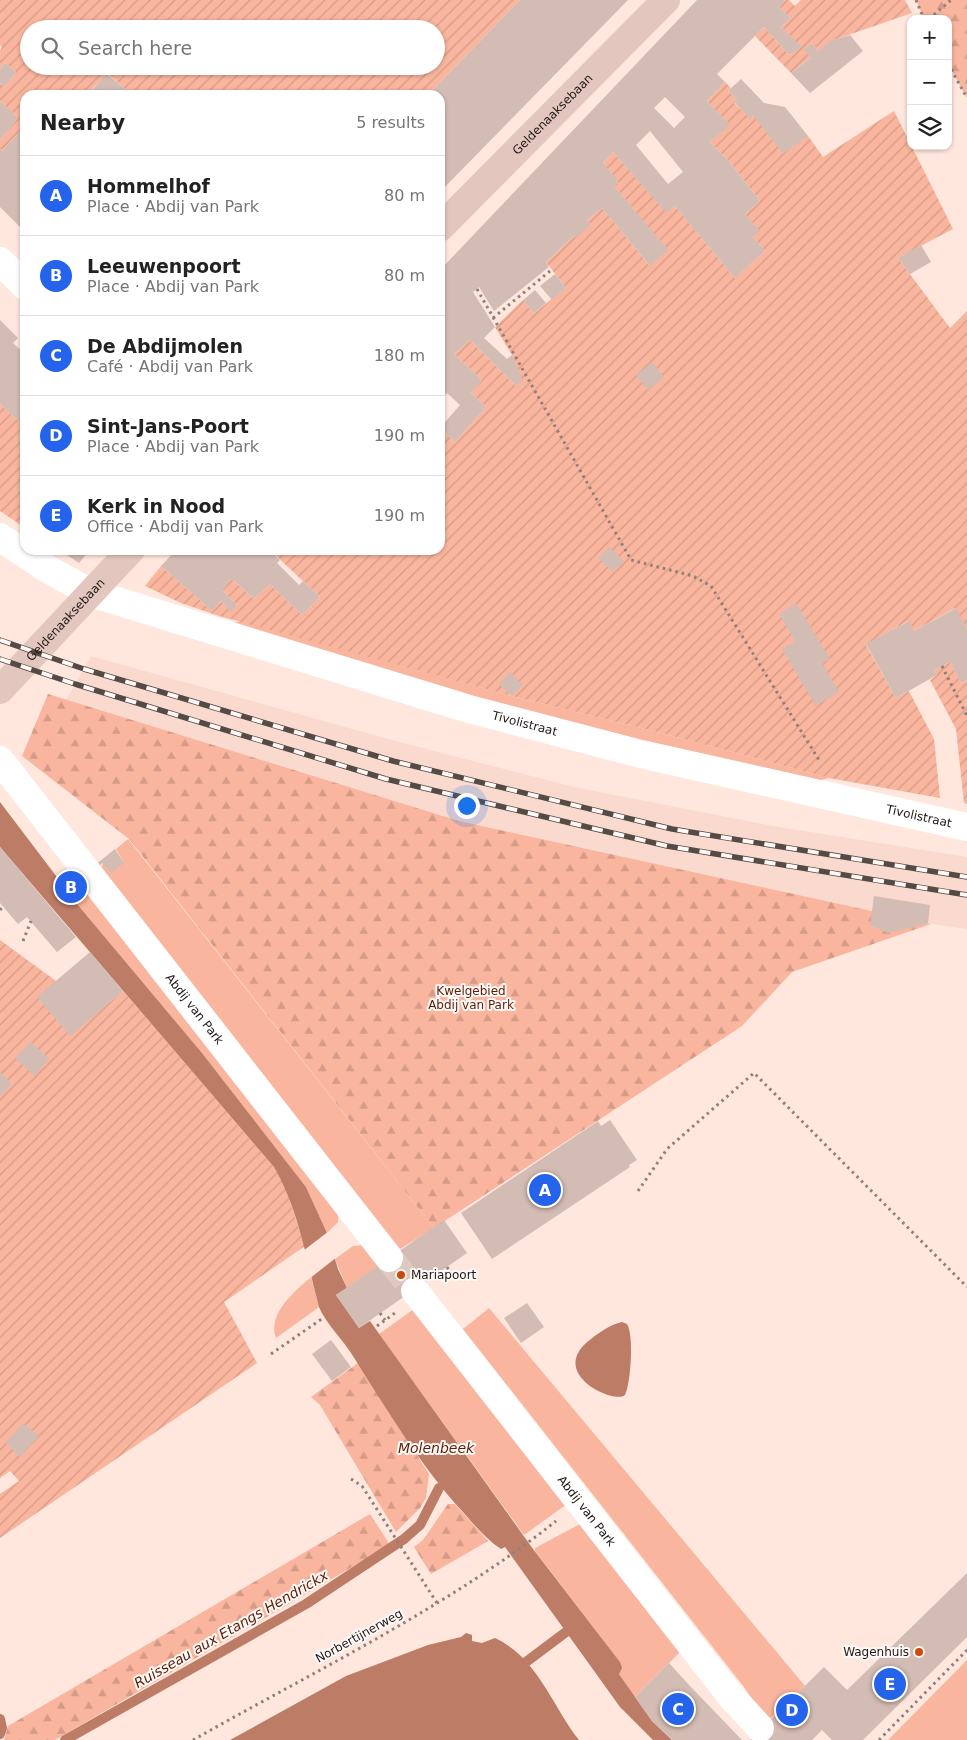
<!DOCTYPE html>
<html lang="en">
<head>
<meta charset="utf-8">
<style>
  body { margin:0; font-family:"DejaVu Sans",sans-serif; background:#f6f6f6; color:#222 }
  .controls { position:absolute; right:15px; top:15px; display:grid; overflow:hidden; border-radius:10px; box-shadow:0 1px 4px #0004 }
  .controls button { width:45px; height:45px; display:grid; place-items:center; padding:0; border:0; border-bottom:1px solid #e0e0e0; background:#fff; color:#222; font:25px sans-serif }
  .you { position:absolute; left:466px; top:805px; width:18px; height:18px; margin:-12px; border:4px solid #fff; border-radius:50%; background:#1a73e8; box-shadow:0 0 0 8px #1a73e833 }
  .badge { display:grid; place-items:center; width:32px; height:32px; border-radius:50%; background:#2563eb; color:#fff; font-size:16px; font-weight:700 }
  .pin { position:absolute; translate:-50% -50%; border:2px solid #fff; box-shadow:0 1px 5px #0006 }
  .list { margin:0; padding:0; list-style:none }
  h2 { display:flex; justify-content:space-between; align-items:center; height:65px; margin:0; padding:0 20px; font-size:21px }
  h2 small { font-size:16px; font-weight:400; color:#767676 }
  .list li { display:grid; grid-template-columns:32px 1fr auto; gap:15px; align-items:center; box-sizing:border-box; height:80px; padding:0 20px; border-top:1px solid #e0e0e0 }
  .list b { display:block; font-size:19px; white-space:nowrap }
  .list p { margin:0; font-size:16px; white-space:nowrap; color:#767676 }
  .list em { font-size:16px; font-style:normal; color:#767676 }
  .icon { flex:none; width:28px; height:28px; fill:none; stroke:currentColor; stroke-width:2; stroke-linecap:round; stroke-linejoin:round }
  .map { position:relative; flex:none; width:967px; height:1740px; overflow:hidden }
  .search { position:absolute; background:#fff; box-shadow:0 1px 4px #0004; left:20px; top:20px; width:425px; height:55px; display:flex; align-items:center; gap:12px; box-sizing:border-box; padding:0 18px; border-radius:28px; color:#767676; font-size:19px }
  .panel { position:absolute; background:#fff; box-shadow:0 1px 4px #0004; left:20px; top:90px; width:425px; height:465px; border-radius:15px }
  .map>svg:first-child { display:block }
  .built { fill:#fadacf }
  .green { fill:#f9b59e }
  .forest { fill:url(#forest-firs) }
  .garden { fill:url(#garden-furrows); fill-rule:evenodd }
  .water { fill:#bd7c66 }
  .pier { fill:#ffe7de }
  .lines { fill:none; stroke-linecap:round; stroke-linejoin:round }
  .stream { stroke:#bd7c66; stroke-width:10 }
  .building { fill:#d3bcb4; fill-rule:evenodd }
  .street-tunnel { stroke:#dec8c0; stroke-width:28; stroke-dasharray:28 14; stroke-linecap:butt }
  .path { stroke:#90807a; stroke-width:3; stroke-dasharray:2.5 4; stroke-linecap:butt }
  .street { stroke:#fff; stroke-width:28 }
  .secondary { stroke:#e3c7be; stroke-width:28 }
  .rail-casing { stroke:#564a45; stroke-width:5.5 }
  .rail { stroke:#fef9f7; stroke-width:4; stroke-dasharray:11; stroke-linecap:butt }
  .poi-dot { fill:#cf490c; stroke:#fef9f7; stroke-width:2 }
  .labels { text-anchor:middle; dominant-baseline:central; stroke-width:4; stroke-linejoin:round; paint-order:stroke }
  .street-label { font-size:12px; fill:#211815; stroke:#fef9f7 }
  .park-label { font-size:12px; fill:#5a1e07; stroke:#fef9f7 }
  .poi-label { font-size:12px; fill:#211815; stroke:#fef9f7; text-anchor:start }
  .water-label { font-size:14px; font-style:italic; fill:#5a1f07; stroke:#fef9f7 }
</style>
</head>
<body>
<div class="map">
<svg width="967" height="1740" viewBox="0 0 967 1740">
  <defs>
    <pattern id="forest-firs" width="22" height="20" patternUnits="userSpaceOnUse" patternTransform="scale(1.25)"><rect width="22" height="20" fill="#f9b59e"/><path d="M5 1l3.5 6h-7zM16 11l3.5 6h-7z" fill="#d59b87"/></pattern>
    <pattern id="garden-furrows" width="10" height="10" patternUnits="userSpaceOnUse" patternTransform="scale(1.25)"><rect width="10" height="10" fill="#f9b59e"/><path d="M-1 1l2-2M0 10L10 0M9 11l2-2" fill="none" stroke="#d59b87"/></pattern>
  </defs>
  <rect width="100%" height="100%" fill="#ffe7de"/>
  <!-- built -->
  <polygon class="built" points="91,656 399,742 574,787 773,826 967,857 967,929 931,924 459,821 66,700"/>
  <!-- green -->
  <g class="green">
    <polygon points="241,621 508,695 661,733 829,778 812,782 611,738 230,624"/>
    <polygon points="128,839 434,1228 400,1249 101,869 103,863 124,863 116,849"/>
    <polygon points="79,882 338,1213 338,1222 327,1233 306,1187 202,1053 67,892"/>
    <polygon points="364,1245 378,1266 347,1288 335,1259 353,1246"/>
    <path d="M 311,1277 L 319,1307 L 276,1338 C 267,1314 295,1291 311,1277 Z"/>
    <polygon points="489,1308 805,1686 767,1722 744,1687 463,1329"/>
    <polygon points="414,1309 567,1504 524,1535 379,1334"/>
    <polygon points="582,1523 682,1650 635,1697 619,1674 620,1662 535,1551 535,1548"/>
    <polygon points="967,1660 967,1740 888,1740"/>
  </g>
  <!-- forest -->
  <g class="forest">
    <polygon points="916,0 967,0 967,98 948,64 948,19 924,19"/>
    <polygon points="48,694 459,821 931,924 792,972 742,1026 434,1228 129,839 22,756"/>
    <polygon points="358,1363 429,1474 426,1498 420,1508 396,1532 320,1405 311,1397"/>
    <polygon points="448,1504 455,1504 488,1541 431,1574 414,1547 423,1540"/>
    <polygon points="370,1514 390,1545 55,1740 4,1740 8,1726"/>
  </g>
  <!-- garden -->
  <g class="garden">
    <path d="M 0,0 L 520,0 L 428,95 L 132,95 L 108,74 L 92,89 L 97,95 L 25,95 L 25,126 L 2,151 L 0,149 L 0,140 L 18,118 L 0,101 L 0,83 L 5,87 L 16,72 L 5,63 L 0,69 L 0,51 L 2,47 L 0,45 ZM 29,29 L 436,29 L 436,66 L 29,66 Z"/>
    <polygon points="785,0 789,0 795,6 801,0 905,0 912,13 831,41 818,51 812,43 805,50 811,58 791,73 755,36 764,27 789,55 801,47 781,27 791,18 779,7"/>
    <polygon points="725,82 731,88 728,91 737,99 734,103 750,118 753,115 808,136 823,157 894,111 953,229 898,258 950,328 967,311 967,629 955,608 914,631 908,621 866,645 896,698 909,691 934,739 940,798 829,778 661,733 508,695 219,616 181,603 145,586 161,566 212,611 221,601 231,611 237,605 222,590 232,579 254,599 270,584 302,615 320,597 270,550 440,550 440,428 455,442 486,407 471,393 482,380 454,354 470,340 516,386 522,381 512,355 495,327 523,300 534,313 566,288 546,262 574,236 575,237 591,225 587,220 602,208 649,265 667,250 614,186 618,182 603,163 613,152 666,212 675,206 735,278 765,251 753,237 759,231 745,214 760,201 728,160 710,142 729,125 707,101"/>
    <polygon points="0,404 17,420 25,412 25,528 0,511"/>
    <polygon points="950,662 961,683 967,680 967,804 964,803 956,729 930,680 937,675 934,670"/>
    <polygon points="0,940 56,981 70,1035 123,991 274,1167 284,1184 305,1246 224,1302 257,1363 0,1538 0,1494 19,1481 10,1471 0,1478 0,1096 12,1084 0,1073"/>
  </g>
  <!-- water -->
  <g class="water">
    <path d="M 0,802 L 66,889 L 60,894 L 67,892 L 202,1053 L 306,1187 L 327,1233 L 338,1269 L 347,1288 L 336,1295 L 359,1328 L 370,1321 L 533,1549 L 620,1662 L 622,1668 L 619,1674 L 652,1721 L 672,1740 L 653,1740 L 620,1707 L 505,1547 L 501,1549 C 486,1539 475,1526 463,1512 C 419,1464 386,1408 351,1353 C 341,1337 326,1324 319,1307 C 306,1259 299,1210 274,1167 L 0,847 Z"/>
    <path d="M 622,1322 L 627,1324 C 634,1334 631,1383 625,1395 C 615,1405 545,1373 591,1339 C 601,1331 610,1325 622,1322 Z"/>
    <path d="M 466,1633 L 472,1635 L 472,1641 L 482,1643 L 495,1638 C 538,1658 552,1706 579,1740 L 230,1740 L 346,1676 L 428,1645 L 461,1637 Z"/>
  </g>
  <!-- pier -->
  <polygon class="pier" points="329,1231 337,1257 309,1279 303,1251"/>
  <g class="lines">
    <!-- stream -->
    <g class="stream">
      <polyline points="526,1662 566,1632"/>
      <polyline points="0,1719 2,1728 0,1734"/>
      <polyline points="65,1740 306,1604 404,1539 420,1525 439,1488"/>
    </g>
  </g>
  <!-- building -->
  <g class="building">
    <polygon points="520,0 628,0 440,192 440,95 428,95"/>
    <path d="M 697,0 L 785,0 L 779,7 L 791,18 L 781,27 L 802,47 L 789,55 L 764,27 L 717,74 L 725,82 L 707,101 L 730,125 L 710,142 L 728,160 L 760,201 L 745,214 L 760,231 L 753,237 L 765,251 L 735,278 L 675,206 L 666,213 L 613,152 L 603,163 L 619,182 L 614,186 L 668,250 L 650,266 L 602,208 L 587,220 L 591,225 L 575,238 L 574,236 L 546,262 L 549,267 L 494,311 L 479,287 L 477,289 L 473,292 L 495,327 L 484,338 L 507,359 L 512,355 L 523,381 L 516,386 L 470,340 L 461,348 L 454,354 L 482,380 L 471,393 L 486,407 L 455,442 L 440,428 L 460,405 L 447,393 L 440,401 L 440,270 ZM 665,97 L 685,117 L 674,128 L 654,108 ZM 650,131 L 683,172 L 668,184 L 636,145 Z"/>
    <polygon points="850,35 863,51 810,93 791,73 811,58 804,50 812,43 818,51 830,41"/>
    <polygon points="5,63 16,72 5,87 0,83 0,69"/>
    <polygon points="107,74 125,89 132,95 97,95 92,90"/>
    <polygon points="741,79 764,103 785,107 808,136 783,154 753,115 750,119 734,102 737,99 728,91"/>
    <polygon points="0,101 18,118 0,140"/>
    <polygon points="25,126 25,232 0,207 0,149 2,151"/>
    <polygon points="921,245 931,262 910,274 898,258"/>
    <polygon points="555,274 566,288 552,300 540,286"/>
    <polygon points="535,290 546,303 534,313 523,300"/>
    <polygon points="0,320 18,338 13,343 25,354 25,412 17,420 0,404"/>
    <polygon points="652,362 664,377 648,390 636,375"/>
    <polygon points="609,547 624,561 613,572 598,558"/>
    <polygon points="59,550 90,550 79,563"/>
    <polygon points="176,550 269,550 280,560 277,563 299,585 303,581 320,597 302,615 270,584 254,599 232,579 222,590 237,605 231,612 221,601 212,611 161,566"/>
    <polygon points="796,603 830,659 822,663 839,692 816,706 782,649 795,641 779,614"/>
    <polygon points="956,608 967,629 967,680 961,683 950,662 934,670 937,675 896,698 866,644 909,621 914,631"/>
    <polygon points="510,672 523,685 512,696 499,684"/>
    <polygon points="0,847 76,937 57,952 27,917 18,924 0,903"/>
    <polygon points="115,849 124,863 111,873 103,863 100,865 102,868 95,865"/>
    <polygon points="80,878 79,882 63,897 60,894"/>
    <polygon points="874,896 930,905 928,923 888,933 870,925"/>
    <polygon points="90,952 123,991 70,1036 37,997"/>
    <polygon points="31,1042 49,1059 34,1076 15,1058"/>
    <polygon points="0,1072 12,1084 0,1097"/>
    <polygon points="610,1120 637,1160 629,1165 630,1167 492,1259 461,1213 598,1121 601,1126"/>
    <polygon points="444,1220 467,1253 359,1328 336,1295"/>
    <polygon points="527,1303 544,1327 521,1343 504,1318"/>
    <polygon points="331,1340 351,1367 332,1381 312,1354"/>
    <polygon points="23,1423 39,1436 20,1457 6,1443"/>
    <polygon points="967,1573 967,1637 863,1740 832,1740 822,1730 812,1740 750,1740 824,1667 847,1690"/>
    <polygon points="669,1663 690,1686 742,1740 672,1740 652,1721 635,1697"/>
  </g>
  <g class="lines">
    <!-- street-tunnel -->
    <polyline class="street-tunnel" points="389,1258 415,1291"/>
    <!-- path -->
    <g class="path">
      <polyline points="916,0 924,19"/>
      <polyline points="929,19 951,0"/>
      <polyline points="948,64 967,98"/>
      <polyline points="477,289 631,560 693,576 711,586 819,760"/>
      <polyline points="493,318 550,271"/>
      <polyline points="942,666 967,716"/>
      <polyline points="0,910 3,906"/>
      <polyline points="23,941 31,921"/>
      <polyline points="638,1191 667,1149 754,1073 967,1287"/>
      <polyline points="447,1267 452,1274"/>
      <polyline points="445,1278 455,1272"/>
      <polyline points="380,1313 385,1320"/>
      <polyline points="377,1326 395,1313"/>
      <polyline points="271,1354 323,1318"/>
      <polyline points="351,1479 362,1486 437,1603"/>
      <path d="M 193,1740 C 313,1672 448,1607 556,1521"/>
      <polyline points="879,1740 967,1650"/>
    </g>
    <!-- street -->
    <g class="street">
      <polyline points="0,261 25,286"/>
      <path id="s1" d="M 0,537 L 44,567 L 91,593 L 469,709 L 641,754 L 967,827"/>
      <path id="s2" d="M 0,760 L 389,1258"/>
      <path id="s3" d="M 415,1291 L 730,1695 L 760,1728"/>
    </g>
    <!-- secondary -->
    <g class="secondary">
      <path id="s4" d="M 440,228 L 666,0"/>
      <path id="s5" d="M 0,690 L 131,550"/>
    </g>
    <defs>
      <g id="rail">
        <polyline points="0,640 84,669 393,761 672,829 967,877"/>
        <polyline points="0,659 75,684 386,779 667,846 967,895"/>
      </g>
    </defs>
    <!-- rail casing -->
    <use href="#rail" class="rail-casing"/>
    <!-- rail -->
    <use href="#rail" class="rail"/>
  </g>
  <!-- markers -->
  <g class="poi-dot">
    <circle cx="401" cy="1275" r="5"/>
    <circle cx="919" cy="1652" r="5"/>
  </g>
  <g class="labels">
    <!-- street labels -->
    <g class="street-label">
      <text stroke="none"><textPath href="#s4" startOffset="160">Geldenaaksebaan</textPath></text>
      <text stroke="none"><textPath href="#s5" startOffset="96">Geldenaaksebaan</textPath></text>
      <text stroke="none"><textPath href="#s1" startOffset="560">Tivolistraat</textPath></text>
      <text stroke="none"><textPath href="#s1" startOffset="965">Tivolistraat</textPath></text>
      <text stroke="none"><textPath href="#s2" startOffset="316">Abdij van Park</textPath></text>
      <text stroke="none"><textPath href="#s3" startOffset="279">Abdij van Park</textPath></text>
      <text transform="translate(359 1636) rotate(-29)">Norbertijnerweg</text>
    </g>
    <!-- park labels -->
    <g class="park-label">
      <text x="471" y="991">Kwelgebied<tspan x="471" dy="14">Abdij van Park</tspan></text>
    </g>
    <!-- poi labels -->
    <g class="poi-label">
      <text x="411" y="1275">Mariapoort</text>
      <text x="909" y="1652" text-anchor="end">Wagenhuis</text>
    </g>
    <!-- water labels -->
    <g class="water-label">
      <text x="436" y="1448">Molenbeek</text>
      <text transform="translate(231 1629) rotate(-30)">Ruisseau aux Etangs Hendrickx</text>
    </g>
  </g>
</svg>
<div class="controls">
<button>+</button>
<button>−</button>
<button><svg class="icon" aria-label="layers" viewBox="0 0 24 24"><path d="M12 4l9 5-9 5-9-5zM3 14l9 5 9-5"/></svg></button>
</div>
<div class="you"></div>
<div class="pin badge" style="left:545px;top:1190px">A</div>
<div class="pin badge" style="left:71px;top:887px">B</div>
<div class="pin badge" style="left:678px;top:1709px">C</div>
<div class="pin badge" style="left:792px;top:1710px">D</div>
<div class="pin badge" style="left:890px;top:1684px">E</div>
<div class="search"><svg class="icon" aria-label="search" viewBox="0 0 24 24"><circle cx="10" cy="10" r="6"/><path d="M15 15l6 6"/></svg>Search here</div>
<section class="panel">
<h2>Nearby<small>5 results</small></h2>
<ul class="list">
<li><span class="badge">A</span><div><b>Hommelhof</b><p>Place · Abdij van Park</p></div><em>80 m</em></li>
<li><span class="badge">B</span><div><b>Leeuwenpoort</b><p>Place · Abdij van Park</p></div><em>80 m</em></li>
<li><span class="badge">C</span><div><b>De Abdijmolen</b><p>Café · Abdij van Park</p></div><em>180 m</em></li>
<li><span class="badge">D</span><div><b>Sint-Jans-Poort</b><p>Place · Abdij van Park</p></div><em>190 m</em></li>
<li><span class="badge">E</span><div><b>Kerk in Nood</b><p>Office · Abdij van Park</p></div><em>190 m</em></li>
</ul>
</section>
</div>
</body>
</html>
